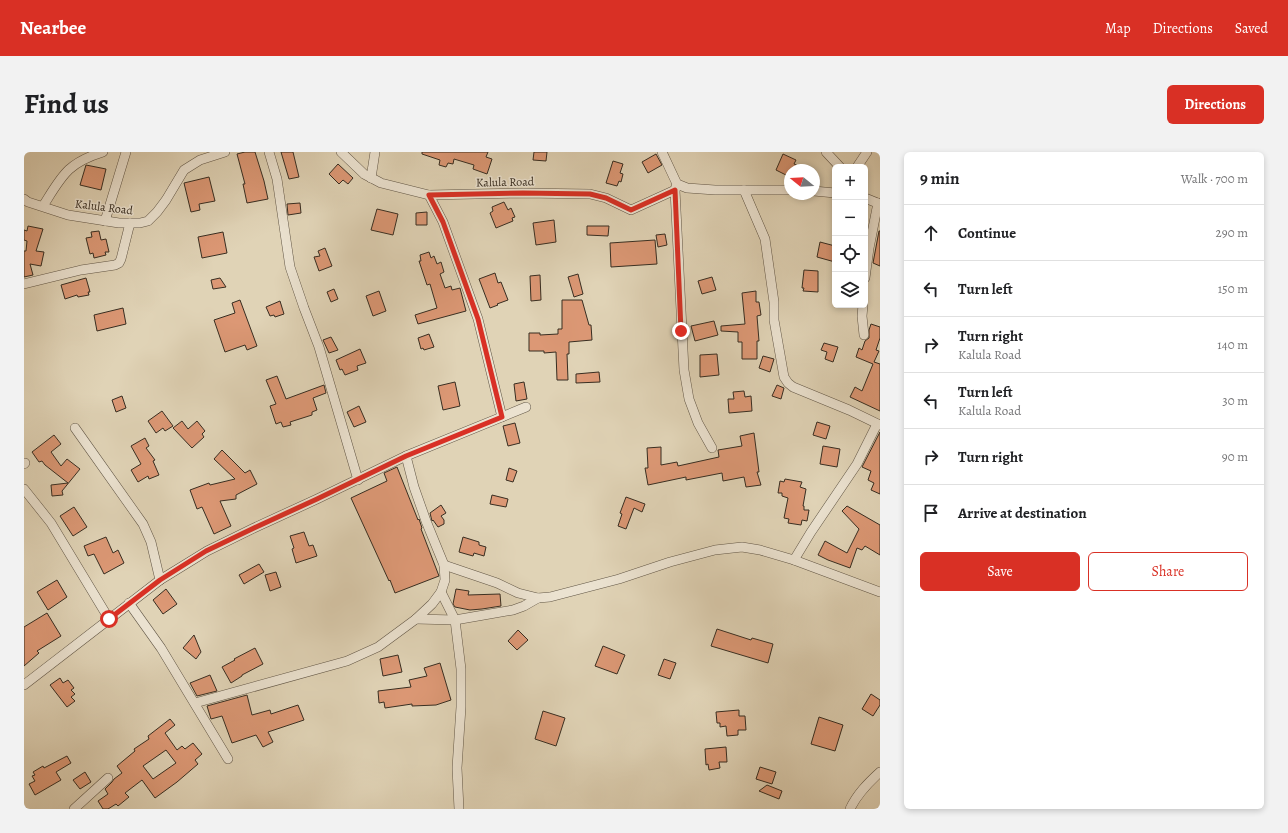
<!DOCTYPE html>
<html lang="en">
<head>
<meta charset="utf-8">
<style>
  body { margin:0; font-family:Alegreya,serif; background:#f2f2f2; color:#202124 }
  .controls { position:absolute; right:12px; top:12px; display:grid; overflow:hidden; border-radius:6px; box-shadow:0 2px 6px #0003 }
  .controls button { width:36px; height:36px; display:grid; place-items:center; padding:0; border:0; border-bottom:1px solid #e0e0e0; background:#fff; color:#202124; font:20px sans-serif }
  .compass { position:absolute; left:760px; top:12px; width:36px; height:36px; border-radius:50%; background:#fff; box-shadow:0 2px 6px #0003; rotate:288deg }
  .stop { position:absolute; width:12px; height:12px; margin:-9px; border:3px solid #d93025; border-radius:50%; background:#fff }
  .stop.end { background:#d93025; border-color:#fff; box-shadow:0 1px 4px #0008 }
  .list { margin:0; padding:0; list-style:none }
  h2 { display:flex; justify-content:space-between; align-items:center; height:52px; margin:0; padding:0 16px; font-size:17px }
  h2 small { font-size:13px; font-weight:400; color:#757577 }
  .list li { display:grid; grid-template-columns:26px 1fr auto; gap:12px; align-items:center; box-sizing:border-box; height:56px; padding:0 16px; border-top:1px solid #e0e0e0 }
  .list b { display:block; font-size:15px; white-space:nowrap }
  .list p { margin:0; font-size:13px; white-space:nowrap; color:#757577 }
  .list em { font-size:13px; font-style:normal; color:#757577 }
  .actions { display:flex; gap:8px; padding:12px 16px }
  .actions a { flex:1; padding:9px 0; border:1px solid #d93025; border-radius:6px; text-align:center; font-size:14px; color:#d93025 }
  .actions .main { background:#d93025; color:#fff }
  .icon { flex:none; width:22px; height:22px; fill:none; stroke:currentColor; stroke-width:2; stroke-linecap:round; stroke-linejoin:round }
  .map { position:relative; flex:none; width:856px; height:657px; overflow:hidden; border-radius:6px }
  header { display:flex; align-items:center; gap:24px; box-sizing:border-box; height:56px; padding:0 20px; background:#d93025; color:#fff }
  header strong { font-size:19px }
  nav { display:flex; gap:22px; margin-inline-start:auto; font-size:14px }
  .intro { display:flex; align-items:center; justify-content:space-between; box-sizing:border-box; height:96px; padding:0 24px }
  h1 { margin:0; font-size:28px }
  .button { padding:10px 18px; border-radius:6px; background:#d93025; color:#fff; font-size:14px; font-weight:700 }
  main { display:flex; gap:24px; padding:0 24px }
  aside { flex:1; background:#fff; border-radius:6px; box-shadow:0 2px 6px #0003 }
  .map>svg:first-child { display:block }
  .building { fill:#dc9875; stroke:#372d21; fill-rule:evenodd }
  .lines { fill:none; stroke-linecap:round; stroke-linejoin:round }
  .minor-casing { stroke:#615646; stroke-width:10 }
  .minor { stroke:#ebe2d0; stroke-width:9 }
  .route { stroke:#d93025; stroke-width:5 }
  .labels { text-anchor:middle; dominant-baseline:central; stroke-width:3; stroke-linejoin:round; paint-order:stroke }
  .street-label { font-size:12px; fill:#372d21; stroke:#ebe2d0 }
</style>
</head>
<body>
<header>
<strong>Nearbee</strong>
<nav><a>Map</a><a>Directions</a><a>Saved</a></nav>
</header>
<div class="intro"><h1>Find us</h1><a class="button">Directions</a></div>
<main>
<div class="map">
<svg width="856" height="657" viewBox="0 0 856 657">
  <rect width="100%" height="100%" fill="#e0d3b6"/>
  <filter id="stains"><feTurbulence type="fractalNoise" baseFrequency=".005" numOctaves="4"/><feColorMatrix values="0 0 0 0 .2 0 0 0 0 .09 0 0 0 0 .02 0 0 0 .5 -.17"/></filter>
  <radialGradient id="worn" r=".72"><stop offset=".6" stop-color="#630" stop-opacity="0"/><stop offset="1" stop-color="#630" stop-opacity=".3"/></radialGradient>
  <!-- building -->
  <g class="building">
    <polygon points="221,0 231,0 240,29 244,47 223,51 219,32 221,32 213,2"/>
    <polygon points="257,0 269,0 275,25 265,27"/>
    <polygon points="398,0 464,0 462,5 468,7 463,22 449,17 450,13 430,7 429,12 424,11 422,15 415,13 416,8 398,2"/>
    <polygon points="510,0 523,0 522,9 509,8"/>
    <polygon points="632,2 638,13 624,21 618,10"/>
    <polygon points="759,2 772,8 770,12 784,18 766,18 766,25 752,18"/>
    <polygon points="589,9 599,12 596,21 599,22 597,30 595,29 593,34 582,31"/>
    <polygon points="314,12 329,26 324,32 319,28 315,32 305,22"/>
    <polygon points="62,13 82,17 77,38 56,33"/>
    <polygon points="185,25 191,49 175,52 176,58 167,60 160,31"/>
    <polygon points="480,50 484,58 487,56 491,65 488,66 489,69 472,76 466,61 469,59 468,55"/>
    <polygon points="276,51 277,61 264,63 263,52"/>
    <polygon points="353,57 374,62 369,83 347,78"/>
    <polygon points="403,60 403,73 392,73 392,61"/>
    <polygon points="530,68 532,90 512,93 509,71"/>
    <polygon points="4,74 19,77 12,99 20,100 17,114 6,112 9,123 0,125 0,99 2,99 3,89 0,88 0,78 3,79"/>
    <polygon points="563,74 585,74 584,84 563,83"/>
    <polygon points="75,79 77,88 82,87 85,100 81,100 82,103 70,106 69,101 66,102 62,86 68,85 67,80"/>
    <polygon points="855,79 856,79 856,114 849,111"/>
    <polygon points="199,80 203,101 178,106 174,85"/>
    <polygon points="641,82 643,93 634,95 632,83"/>
    <polygon points="631,88 633,112 587,115 586,91"/>
    <polygon points="796,90 811,94 811,110 793,105"/>
    <polygon points="301,96 308,114 295,119 290,105 296,104 294,99"/>
    <polygon points="405,100 407,106 410,104 413,112 417,110 420,120 416,122 421,136 427,134 428,138 436,136 442,159 394,172 391,163 413,156 406,132 403,133 395,109 397,109 396,103"/>
    <polygon points="780,118 794,119 794,140 779,139 780,136 778,136"/>
    <polygon points="471,121 474,131 477,130 484,148 473,152 474,153 466,156 455,127"/>
    <polygon points="554,122 559,142 550,145 544,125"/>
    <polygon points="516,123 517,148 507,149 506,124"/>
    <polygon points="688,125 692,138 678,142 674,129"/>
    <polygon points="62,126 66,140 64,140 65,143 54,145 53,143 41,147 37,133"/>
    <polygon points="196,126 202,135 189,137 187,128"/>
    <polygon points="310,137 314,147 307,150 303,140"/>
    <polygon points="355,139 362,159 349,164 342,144"/>
    <polygon points="732,139 732,150 735,150 737,163 733,164 735,189 733,189 733,207 718,207 718,190 714,190 714,180 697,179 697,174 721,172 718,141"/>
    <polygon points="216,148 233,194 223,198 221,193 201,200 190,168 211,161 208,151"/>
    <polygon points="538,148 558,148 565,173 567,173 568,188 545,190 545,202 543,202 544,228 533,228 532,200 520,201 520,199 505,199 505,181 516,181 516,183 534,182 534,177 538,177"/>
    <polygon points="256,149 260,162 251,165 250,163 246,164 242,155"/>
    <polygon points="99,156 102,172 73,179 70,163"/>
    <polygon points="690,169 694,183 671,189 667,174"/>
    <polygon points="847,172 856,175 856,186 852,198 855,199 850,210 856,212 856,259 826,245 831,235 838,239 849,212 832,205 835,196 838,198 841,189 845,186 845,178"/>
    <polygon points="405,182 410,195 400,198 399,196 397,197 394,186"/>
    <polygon points="307,185 314,198 305,201 299,188"/>
    <polygon points="800,191 814,195 809,210 801,207 803,200 797,198"/>
    <polygon points="336,197 342,211 333,214 334,218 321,223 318,217 316,218 312,208"/>
    <polygon points="693,202 695,223 676,225 676,203"/>
    <polygon points="739,204 750,207 746,220 735,216"/>
    <polygon points="575,220 576,230 552,231 552,222"/>
    <polygon points="253,224 262,247 300,233 302,241 289,246 293,258 288,260 288,263 266,270 267,273 259,275 257,270 252,272 246,254 252,252 242,228"/>
    <polygon points="431,230 436,254 419,258 414,234"/>
    <polygon points="500,230 503,247 492,249 490,232"/>
    <polygon points="753,233 760,236 757,247 748,244"/>
    <polygon points="720,239 721,245 727,244 728,259 705,261 704,247 710,247 709,240"/>
    <polygon points="98,244 102,256 92,260 88,248"/>
    <polygon points="335,254 342,270 330,275 323,260"/>
    <polygon points="138,259 149,274 141,279 139,276 132,281 124,269"/>
    <polygon points="158,269 164,277 173,269 181,279 178,282 180,285 168,296 149,276"/>
    <polygon points="793,270 806,274 802,287 789,283"/>
    <polygon points="491,271 496,291 484,294 479,274"/>
    <polygon points="856,280 856,342 847,338 850,331 844,328 847,319 838,315"/>
    <polygon points="730,281 735,320 733,320 737,333 722,335 720,325 699,329 698,321 662,328 662,325 624,333 621,316 624,316 623,296 637,295 637,313 653,310 654,314 695,305 694,298 718,294 716,284"/>
    <polygon points="30,283 37,292 27,300 37,314 43,307 56,317 38,339 39,343 28,344 27,333 44,331 21,313 18,309 15,310 8,300"/>
    <polygon points="121,286 125,294 122,296 131,308 129,309 135,323 125,327 124,324 114,330 107,318 117,312 107,294"/>
    <polygon points="799,294 816,297 813,315 796,312"/>
    <polygon points="198,298 221,321 226,318 233,332 212,343 212,347 196,349 207,374 190,382 178,355 173,357 166,338 185,331 186,333 211,327 190,307"/>
    <polygon points="373,315 394,368 395,367 398,376 397,377 415,424 371,441 366,428 365,429 327,346 363,329 360,321"/>
    <polygon points="485,316 493,319 489,330 482,328"/>
    <polygon points="761,327 778,330 776,335 782,337 779,354 780,354 780,358 785,358 783,369 778,368 777,373 764,371 765,367 760,366 764,346 758,344 758,341 754,341 756,329 760,330"/>
    <polygon points="468,343 484,347 482,355 466,352"/>
    <polygon points="602,345 621,352 618,360 610,356 602,377 594,374 598,362 596,361"/>
    <polygon points="417,353 422,361 417,364 420,368 420,372 414,375 409,368 408,369 406,361"/>
    <polygon points="823,354 856,373 856,403 841,394 838,398 833,396 826,416 804,408 794,403 801,389 823,401 835,377 818,359"/>
    <polygon points="50,355 63,375 49,384 36,364"/>
    <polygon points="280,380 285,394 289,393 293,404 272,411 268,397 270,396 266,384"/>
    <polygon points="82,385 89,401 94,398 100,411 80,422 70,402 64,404 60,394"/>
    <polygon points="439,385 455,390 455,393 462,395 460,404 450,401 449,404 435,400"/>
    <polygon points="235,412 240,420 220,432 215,423"/>
    <polygon points="252,420 257,435 246,439 241,423"/>
    <polygon points="33,428 43,445 24,458 13,440"/>
    <polygon points="142,437 153,452 139,462 129,448"/>
    <polygon points="432,437 445,439 444,443 476,442 477,454 458,457 446,458 431,455 429,452"/>
    <polygon points="23,461 37,484 13,499 15,501 0,514 0,475"/>
    <polygon points="693,477 727,488 728,486 749,492 744,511 687,494"/>
    <polygon points="494,478 504,488 493,498 484,489"/>
    <polygon points="170,483 177,500 172,507 159,496"/>
    <polygon points="579,494 601,503 593,522 571,514"/>
    <polygon points="231,496 239,512 218,523 218,524 207,531 198,515 211,508 210,507"/>
    <polygon points="374,503 378,520 359,524 356,507"/>
    <polygon points="640,507 652,511 646,527 634,523"/>
    <polygon points="416,511 427,548 412,553 388,554 388,552 361,556 360,550 355,551 354,539 387,535 385,528 403,524 400,516"/>
    <polygon points="186,523 193,539 173,544 166,531"/>
    <polygon points="36,526 39,531 44,528 50,536 47,538 51,542 47,545 51,549 43,555 26,533"/>
    <polygon points="847,542 856,548 856,553 849,564 838,557"/>
    <polygon points="223,543 228,563 246,558 247,562 274,553 280,568 244,580 249,590 239,595 232,583 208,591 198,564 187,567 183,554"/>
    <polygon points="715,558 715,564 721,564 722,578 714,578 714,583 703,584 702,574 696,575 696,571 693,571 692,560"/>
    <polygon points="519,559 541,566 532,594 511,587"/>
    <polygon points="795,565 819,573 811,599 787,592"/>
    <path d="M 146,567 L 151,573 L 141,581 L 153,598 L 158,594 L 161,597 L 169,591 L 178,602 L 171,608 L 174,612 L 153,630 L 131,646 L 118,628 L 101,641 L 105,645 L 94,654 L 92,652 L 84,657 L 79,657 L 74,649 L 84,642 L 81,637 L 88,630 L 90,627 L 98,621 L 93,614 L 111,599 L 110,597 L 125,587 L 124,584 ZM 142,598 L 152,611 L 129,627 L 119,614 Z"/>
    <polygon points="702,595 703,610 695,610 696,616 685,618 684,612 682,613 681,597"/>
    <polygon points="43,604 47,611 32,620 37,628 11,643 5,632 11,629 8,624 11,623 9,620 19,614 20,616"/>
    <polygon points="736,615 752,620 748,632 732,627"/>
    <polygon points="61,620 67,630 56,637 49,628"/>
    <polygon points="743,633 758,639 755,647 735,639"/>
  </g>
  <g class="lines">
    <defs>
      <g id="minor">
        <polyline points="245,0 253,27 266,115 280,156 295,195 334,328"/>
        <polyline points="317,0 340,22 357,31 405,43 499,41 566,42 582,46 607,58 651,38"/>
        <polyline points="638,0 653,32 663,36 691,38 766,38"/>
        <polyline points="802,0 816,15"/>
        <polyline points="833,15 843,0"/>
        <polyline points="347,26 351,0"/>
        <polyline points="653,32 651,38 660,218 665,247 674,271 688,296"/>
        <polyline points="720,38 741,87 750,150 750,168 760,225 764,231 769,235 825,258 856,273"/>
        <polyline points="790,39 811,41"/>
        <polyline points="405,43 419,70 454,167 478,265"/>
        <polyline points="841,46 856,52"/>
        <polyline points="0,47 4,50 44,63 95,71 116,71 124,69 133,60 142,48 160,18 176,8 201,0"/>
        <path d="M 19,54 C 38,24 43,11 79,0"/>
        <polyline points="81,69 102,0"/>
        <polyline points="841,126 845,96 854,51"/>
        <polyline points="0,132 57,118 91,113 95,111 97,107 106,71"/>
        <polyline points="839,153 838,164 840,183"/>
        <polyline points="51,276 119,372 127,390 136,428"/>
        <polyline points="0,312 1,311"/>
        <polyline points="0,337 27,371 85,467"/>
        <polyline points="770,408 787,380 833,312 853,272"/>
        <polyline points="420,413 473,431 494,441 514,446 526,445 595,427 646,410 691,398 718,395 736,398 770,408 856,440"/>
        <polyline points="417,440 431,468 437,517 437,555 433,616 435,657"/>
        <polyline points="105,451 137,496 204,607"/>
        <polyline points="392,467 431,468 454,464 489,458 500,454 514,446"/>
        <polyline points="0,533 136,428 183,399 230,376 293,347 382,304 502,255"/>
        <polyline points="171,551 323,509 354,495 392,467 408,452 417,440 421,428 420,413 402,369 390,335 382,304"/>
        <polyline points="50,657 84,626"/>
        <path d="M 826,657 C 833,642 844,631 856,620"/>
      </g>
    </defs>
    <!-- minor casing -->
    <use href="#minor" class="minor-casing"/>
    <!-- minor -->
    <use href="#minor" class="minor"/>
  </g>
  <g class="lines">
    <!-- route -->
    <polyline class="route" points="85,467 136,428 182,399 230,376 293,347 382,304 478,265 454,167 419,70 405,43 499,41 566,42 582,46 607,58 651,38 657,179"/>
  </g>
  <g class="labels">
    <!-- street labels -->
    <g class="street-label">
      <text transform="translate(481 30) rotate(-1)">Kalula Road</text>
      <text transform="translate(80 55) rotate(7)">Kalula Road</text>
    </g>
  </g>
  <rect width="100%" height="100%" filter="url(#stains)"/>
  <rect width="100%" height="100%" fill="url(#worn)"/>
</svg>
<div class="controls">
<button>+</button>
<button>−</button>
<button><svg class="icon" aria-label="locate" viewBox="0 0 24 24"><circle cx="12" cy="12" r="6"/><path d="M12 2v4M12 18v4M2 12h4M18 12h4"/></svg></button>
<button><svg class="icon" aria-label="layers" viewBox="0 0 24 24"><path d="M12 4l9 5-9 5-9-5zM3 14l9 5 9-5"/></svg></button>
</div>
<svg class="compass" viewBox="-18 -18 36 36"><path d="M0-13l5 13h-10z" fill="#e53935"/><path d="M0 13l5-13h-10z" fill="#757577"/></svg>
<div class="stop" style="left:85px;top:467px"></div>
<div class="stop end" style="left:657px;top:179px"></div>
</div>
<aside>
<h2>9 min<small>Walk · 700 m</small></h2>
<ul class="list">
<li><svg class="icon" aria-label="ahead" viewBox="0 0 24 24"><path d="M12 20V5M6 11l6-6 6 6"/></svg><div><b>Continue</b></div><em>290 m</em></li>
<li><svg class="icon" aria-label="left" viewBox="0 0 24 24"><path d="M17 20v-9H6M10 6l-5 5 5 5"/></svg><div><b>Turn left</b></div><em>150 m</em></li>
<li><svg class="icon" aria-label="right" viewBox="0 0 24 24"><path d="M7 20v-9h11M14 6l5 5-5 5"/></svg><div><b>Turn right</b><p>Kalula Road</p></div><em>140 m</em></li>
<li><svg class="icon" aria-label="left" viewBox="0 0 24 24"><path d="M17 20v-9H6M10 6l-5 5 5 5"/></svg><div><b>Turn left</b><p>Kalula Road</p></div><em>30 m</em></li>
<li><svg class="icon" aria-label="right" viewBox="0 0 24 24"><path d="M7 20v-9h11M14 6l5 5-5 5"/></svg><div><b>Turn right</b></div><em>90 m</em></li>
<li><svg class="icon" aria-label="arrive" viewBox="0 0 24 24"><path d="M6 21V4h12l-3 4 3 4H6"/></svg><div><b>Arrive at destination</b></div></li>
</ul>
<div class="actions"><a class="main">Save</a><a>Share</a></div>
</aside>
</main>
</body>
</html>
